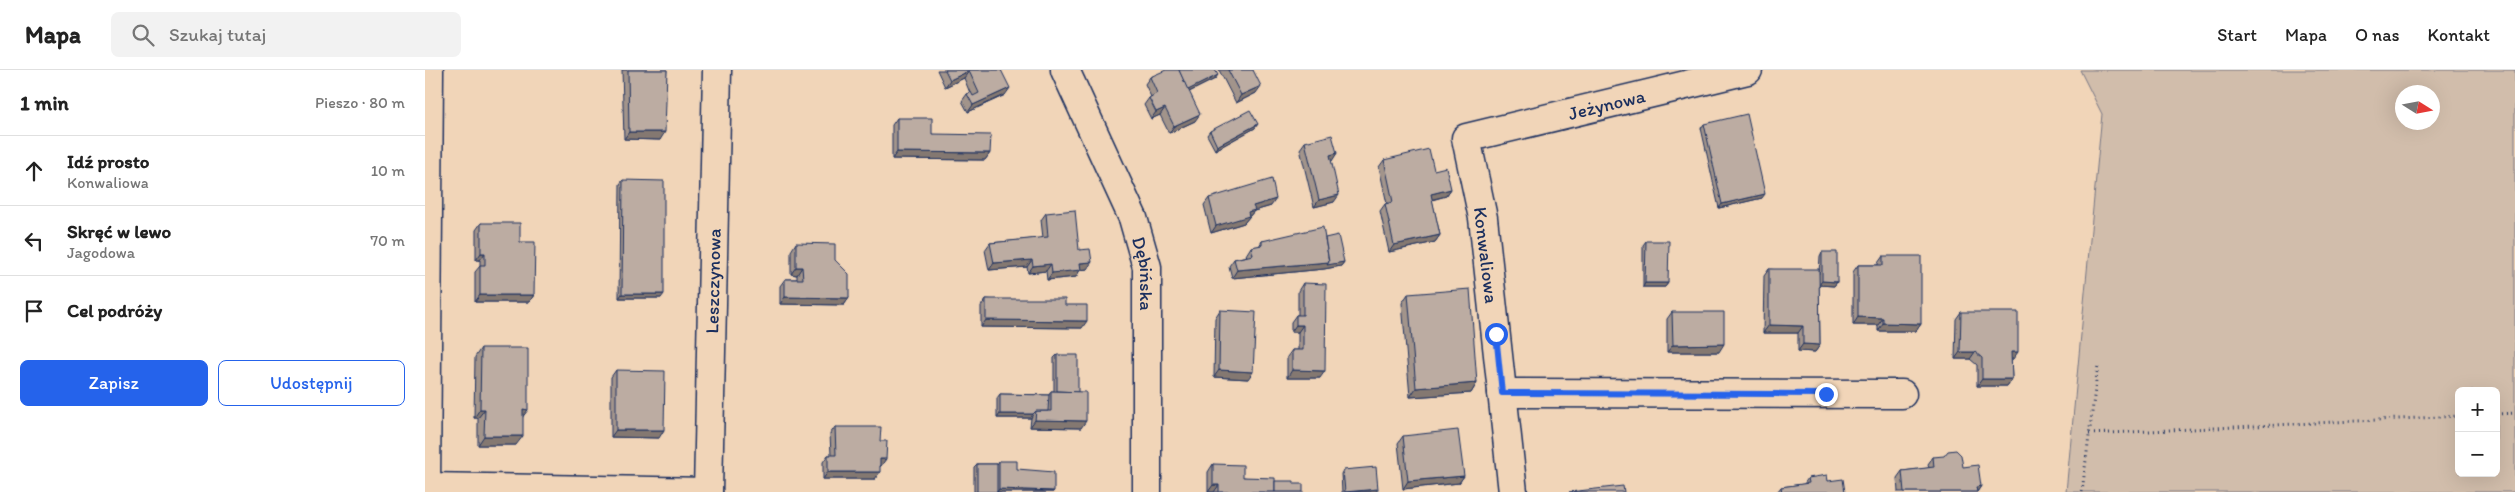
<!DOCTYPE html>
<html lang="pl">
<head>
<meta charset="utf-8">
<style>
  body { margin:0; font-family:Itim,sans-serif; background:#f2f2f2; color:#222 }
  .controls { position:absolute; right:15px; bottom:15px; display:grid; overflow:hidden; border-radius:8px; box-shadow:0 5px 20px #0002 }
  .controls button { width:45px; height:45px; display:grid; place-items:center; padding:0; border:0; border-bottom:1px solid #e0e0e0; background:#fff; color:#222; font:25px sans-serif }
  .compass { position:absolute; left:1970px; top:15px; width:45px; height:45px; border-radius:50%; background:#fff; box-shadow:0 5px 20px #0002; rotate:101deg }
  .stop { position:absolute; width:15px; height:15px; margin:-11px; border:4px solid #2563eb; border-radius:50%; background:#fff }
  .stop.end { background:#2563eb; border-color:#fff; box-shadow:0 1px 5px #0008 }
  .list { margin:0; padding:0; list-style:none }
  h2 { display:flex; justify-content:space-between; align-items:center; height:65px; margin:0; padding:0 20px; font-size:21px }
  h2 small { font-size:16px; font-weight:400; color:#767676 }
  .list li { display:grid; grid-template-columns:32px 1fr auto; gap:15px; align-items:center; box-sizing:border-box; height:70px; padding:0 20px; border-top:1px solid #e0e0e0 }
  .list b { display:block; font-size:19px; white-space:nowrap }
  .list p { margin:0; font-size:16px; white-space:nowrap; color:#767676 }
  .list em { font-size:16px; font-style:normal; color:#767676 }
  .actions { display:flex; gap:10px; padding:15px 20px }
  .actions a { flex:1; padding:11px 0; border:1px solid #2563eb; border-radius:8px; text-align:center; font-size:18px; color:#2563eb }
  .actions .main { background:#2563eb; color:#fff }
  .icon { flex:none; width:28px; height:28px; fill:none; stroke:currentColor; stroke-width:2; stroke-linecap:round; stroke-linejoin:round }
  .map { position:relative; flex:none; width:2090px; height:422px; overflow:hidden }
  header { display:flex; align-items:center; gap:30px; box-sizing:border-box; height:70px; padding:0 25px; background:#fff; border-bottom:1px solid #e0e0e0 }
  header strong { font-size:24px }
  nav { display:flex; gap:28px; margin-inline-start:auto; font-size:18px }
  .search { width:350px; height:45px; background:#f2f2f2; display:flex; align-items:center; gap:12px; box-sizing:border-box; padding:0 18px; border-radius:8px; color:#767676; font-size:19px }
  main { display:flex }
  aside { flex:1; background:#fff }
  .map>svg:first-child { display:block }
  .green { fill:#d1bdab; stroke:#767684; fill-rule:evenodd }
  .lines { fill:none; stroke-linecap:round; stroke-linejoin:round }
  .street-casing { stroke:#1b2f5e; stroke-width:31 }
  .secondary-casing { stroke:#1b2f5e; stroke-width:31 }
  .path { stroke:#1b2f5e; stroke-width:3; stroke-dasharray:1 4; stroke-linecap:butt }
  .street { stroke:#f1d5b8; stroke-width:28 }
  .secondary { stroke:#f1d5b8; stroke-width:28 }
  .wall { fill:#a2948b; stroke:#1b2f5e }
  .shaded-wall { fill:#847871; stroke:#1b2f5e }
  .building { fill:#bcaca2; stroke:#1b2f5e }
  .route { stroke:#2563eb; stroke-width:6 }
  .labels { text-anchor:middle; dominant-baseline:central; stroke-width:4; stroke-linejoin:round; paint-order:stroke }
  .street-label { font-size:19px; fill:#1b2f5e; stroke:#f1d5b8 }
</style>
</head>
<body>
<header>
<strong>Mapa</strong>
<div class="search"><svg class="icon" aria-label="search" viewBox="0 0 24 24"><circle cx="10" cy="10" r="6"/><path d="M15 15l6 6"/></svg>Szukaj tutaj</div>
<nav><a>Start</a><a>Mapa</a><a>O nas</a><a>Kontakt</a></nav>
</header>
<main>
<aside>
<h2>1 min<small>Pieszo · 80 m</small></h2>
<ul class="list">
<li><svg class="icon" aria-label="ahead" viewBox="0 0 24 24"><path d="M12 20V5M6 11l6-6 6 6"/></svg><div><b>Idź prosto</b><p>Konwaliowa</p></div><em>10 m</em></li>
<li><svg class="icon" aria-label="left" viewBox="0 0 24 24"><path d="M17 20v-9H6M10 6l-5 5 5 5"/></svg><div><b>Skręć w lewo</b><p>Jagodowa</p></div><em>70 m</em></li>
<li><svg class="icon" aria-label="arrive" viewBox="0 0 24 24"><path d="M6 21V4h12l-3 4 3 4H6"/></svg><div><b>Cel podróży</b></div></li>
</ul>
<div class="actions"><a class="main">Zapisz</a><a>Udostępnij</a></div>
</aside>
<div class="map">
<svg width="2090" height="422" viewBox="0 0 2090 422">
  <rect width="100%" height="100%" fill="#f1d5b8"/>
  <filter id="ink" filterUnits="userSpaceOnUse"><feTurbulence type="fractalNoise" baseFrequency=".02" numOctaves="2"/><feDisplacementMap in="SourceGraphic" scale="10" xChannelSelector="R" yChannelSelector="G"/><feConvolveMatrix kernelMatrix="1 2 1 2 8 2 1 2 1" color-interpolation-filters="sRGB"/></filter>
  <g filter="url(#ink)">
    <!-- green -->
    <path class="green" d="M 1655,0 L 2090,0 L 2090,422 L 1641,422 L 1677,44 ZM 1978,22 L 2008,22 L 2008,52 L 1978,52 ZM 2034,321 L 2071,321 L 2071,403 L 2034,403 Z"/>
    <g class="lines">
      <defs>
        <g id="street">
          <polyline points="1077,323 1477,324"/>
          <polyline points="0,417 283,422"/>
          <polyline points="1,422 4,0"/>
          <path id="s1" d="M 283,422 L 292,0"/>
          <path id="s2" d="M 1088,422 L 1058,148 L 1041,68 L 1323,0"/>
        </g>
        <g id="secondary">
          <path id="s3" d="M 640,0 L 708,148 L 722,197 L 722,422"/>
        </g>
      </defs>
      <!-- street casing -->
      <use href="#street" class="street-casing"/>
      <!-- secondary casing -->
      <use href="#secondary" class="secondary-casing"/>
      <!-- path -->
      <g class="path">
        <polyline points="2071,344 2090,343"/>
        <polyline points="1664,364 2034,346"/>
        <polyline points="1657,422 1673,295"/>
      </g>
      <!-- street -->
      <use href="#street" class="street"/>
      <!-- secondary -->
      <use href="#secondary" class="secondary"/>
    </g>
    <!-- wall -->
    <g class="wall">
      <polygon points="197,0 242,0 235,70 199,69"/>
      <polygon points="512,0 576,0 580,25 543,42 537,31 542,24 545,23 539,8 520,17"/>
      <polygon points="794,0 828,0 831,23 811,33"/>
      <polygon points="725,7 790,9 764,22 770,51 744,63 735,45 726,49 719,35 724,28 726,27 720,14"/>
      <polygon points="472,48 507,64 565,83 560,90 467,89 467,55"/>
      <polygon points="1279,54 1337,128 1294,138 1276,58"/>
      <polygon points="830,58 790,80 782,65 785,61"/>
      <polygon points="880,72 912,83 906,91 909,132 889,137 875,79"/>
      <polygon points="959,90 1009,100 1026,119 1021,126 1007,130 1015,165 1010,172 964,182 955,141 960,134 962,134 954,97"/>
      <polygon points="198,110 236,228 194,228 195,114"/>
      <polygon points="784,128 846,136 829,141 819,153 786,163 779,135"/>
      <polygon points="621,143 654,180 662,199 655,200 651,207 622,210 621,201 603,203 602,197 564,200 560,180 565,173 618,168 616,150"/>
      <polygon points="56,153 95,172 109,225 104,232 50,232 50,202 55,196 55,190 51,190 51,160"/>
      <polygon points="900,168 919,192 916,196 899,199 807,208 804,196 809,189 822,186 821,185 826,177 834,176 837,171"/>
      <polygon points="1221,171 1243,213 1240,217 1218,217 1218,175"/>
      <polygon points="371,173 410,190 424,228 419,235 355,234 355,216 360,209 372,209 372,205 366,204 366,181"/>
      <polygon points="1397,182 1412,212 1409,216 1394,215 1395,275 1390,282 1373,281 1373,263 1338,263 1339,206 1344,199 1394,204 1395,186"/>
      <polygon points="1458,186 1496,254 1491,261 1453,261 1453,255 1428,255 1428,202 1433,195 1453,195 1453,193"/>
      <polygon points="878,213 895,308 862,308 862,287 867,280 873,280 873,262 866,262 866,252 871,245 873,245 873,221"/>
      <polygon points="983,224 1052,313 1046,323 985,327 977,233"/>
      <polygon points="561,229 640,235 657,258 556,257 556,236"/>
      <polygon points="795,240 823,309 789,307 790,248"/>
      <polygon points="1247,242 1294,282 1242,282 1242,249"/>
      <polygon points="1536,242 1588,289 1586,289 1587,309 1582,316 1552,316 1552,295 1545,289 1530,289 1531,249"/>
      <polygon points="56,278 98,346 91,375 53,375 53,348 49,348 50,287"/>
      <polygon points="632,285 653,322 656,358 605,357 606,348 572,348 572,328 575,324 624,325 626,321 629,321 629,288"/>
      <polygon points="191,300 234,368 186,367 186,307"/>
      <polygon points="410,357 455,371 456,396 455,396 450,409 398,409 398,392 403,385 406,385 405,364"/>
      <polygon points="978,366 1039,406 1034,413 978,419 973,373"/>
      <polygon points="1508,387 1538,397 1556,416 1552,422 1473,422 1472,408 1477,401 1504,398 1503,394"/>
      <polygon points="574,391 592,399 628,422 549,422 549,397 552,394 572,394"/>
      <polygon points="788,394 818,407 869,414 878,422 783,422 783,402"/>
      <polygon points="918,400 953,419 951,422 917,422 916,404"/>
      <polygon points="1383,408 1403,411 1420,422 1352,422 1356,417 1379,414"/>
    </g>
    <!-- shaded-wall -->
    <g class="shaded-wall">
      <polygon points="544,1 539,8 520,17 525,10"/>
      <polygon points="793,5 790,9 758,25 760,21"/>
      <polygon points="836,16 831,23 811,33 816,25"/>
      <polygon points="585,18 580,25 543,42 548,35"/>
      <polygon points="740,38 735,45 726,49 731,42"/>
      <polygon points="775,44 770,51 744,63 749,56"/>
      <polygon points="833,54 830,58 790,80 792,76"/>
      <polygon points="204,62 240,62 235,70 199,69"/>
      <polygon points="472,82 565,83 560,90 467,89"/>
      <polygon points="912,83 907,91 900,92 905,85"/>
      <polygon points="1026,119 1021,126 1001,131 1006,124"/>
      <polygon points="1340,124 1337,128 1294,138 1297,134"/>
      <polygon points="914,125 909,132 889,137 894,130"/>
      <polygon points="851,129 846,136 829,141 819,153 786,163 791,156 828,136"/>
      <polygon points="1015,165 1010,172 964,182 969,175"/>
      <polygon points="56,183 60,183 55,190 51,190"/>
      <polygon points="607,190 602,197 564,200 569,193"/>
      <polygon points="667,192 662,199 655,200 651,207 622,210 627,203 655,193"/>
      <polygon points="904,192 919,192 916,196 899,199 807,208 812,200"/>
      <polygon points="626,194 621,201 603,203 608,196"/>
      <polygon points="371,197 377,197 372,205 366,204"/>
      <polygon points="1397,211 1412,212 1409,216 1394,215"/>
      <polygon points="1220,213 1243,213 1240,217 1218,217"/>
      <polygon points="197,224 239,224 236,228 194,228"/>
      <polygon points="55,225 109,225 104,232 50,232"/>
      <polygon points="360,227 424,228 419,235 355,234"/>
      <polygon points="1433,247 1458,248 1453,255 1428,255"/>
      <polygon points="561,250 662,251 657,258 556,257"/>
      <polygon points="1458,253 1496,254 1491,261 1453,261"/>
      <polygon points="871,255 878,255 873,262 866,262"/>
      <polygon points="1344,255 1378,256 1373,263 1338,263"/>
      <polygon points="1299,274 1294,282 1242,282 1248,275"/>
      <polygon points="1378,274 1395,275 1390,282 1373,281"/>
      <polygon points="1535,282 1550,282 1545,289 1530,289"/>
      <polygon points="1586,282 1593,282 1588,289 1581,290"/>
      <polygon points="794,300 828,302 823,309 789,307"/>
      <polygon points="867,300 900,301 895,308 862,308"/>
      <polygon points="1557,309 1587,309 1582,316 1552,316"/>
      <polygon points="1052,313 1046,323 985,327 991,318"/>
      <polygon points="55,339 60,339 53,348 49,348"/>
      <polygon points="98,339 103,340 96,349"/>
      <polygon points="575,344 608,344 606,348 572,348"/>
      <polygon points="610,350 661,351 656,358 605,357"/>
      <polygon points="191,360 239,360 234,368 186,367"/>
      <polygon points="59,366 98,366 91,375 53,375"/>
      <polygon points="455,389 461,389 456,396 450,396"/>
      <polygon points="403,402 455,402 450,409 398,409"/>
      <polygon points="1039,406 1034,413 978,419 983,411"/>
      <polygon points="788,415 794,415 789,422 783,422"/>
      <polygon points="1556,416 1552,422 1551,417"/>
      <polygon points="574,419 629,421 628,422 572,422"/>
      <polygon points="953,419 951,422 920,422"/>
    </g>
    <!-- building -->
    <g class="building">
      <polygon points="203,0 242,0 240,62 204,62"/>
      <polygon points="520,0 576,0 585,18 548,35 542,24 546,22 548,26 554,23 544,1 525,10"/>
      <polygon points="741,0 754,0 775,44 749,56 740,38 731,42 724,28 732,23 725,7"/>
      <polygon points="754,0 790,0 793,5 763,20"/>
      <polygon points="803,0 828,0 836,16 816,25"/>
      <polygon points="825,40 833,54 792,76 785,61"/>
      <polygon points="1322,44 1340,124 1297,134 1279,54"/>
      <polygon points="472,48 507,48 507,64 566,65 565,83 472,82"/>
      <polygon points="907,65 912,83 905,85 914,125 894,130 880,72"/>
      <polygon points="1004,79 1009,100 1021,97 1026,119 1006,124 1015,165 969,175 960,134 968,132 959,90"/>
      <polygon points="847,109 851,129 828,136 830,140 823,142 824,146 791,156 784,128"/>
      <polygon points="198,110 239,111 239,224 197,224"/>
      <polygon points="650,140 654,180 665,179 667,192 655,193 656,200 627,203 626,194 608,196 607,190 569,193 565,173 623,167 621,143"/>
      <polygon points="56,153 95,153 95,172 110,172 109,225 55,225 55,195 60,195 60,183 56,183"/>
      <polygon points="898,157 904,192 812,200 809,189 828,185 826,177 837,175 837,171"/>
      <polygon points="913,165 919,192 902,195 904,192 900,168"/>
      <polygon points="1221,171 1244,171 1243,213 1220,213"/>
      <polygon points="371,173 410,174 410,190 424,204 424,228 360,227 360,209 378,209 377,197 371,197"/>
      <polygon points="1397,182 1412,182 1412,212 1397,211"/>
      <polygon points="1458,186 1496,186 1496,254 1458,253 1458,248 1433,247 1433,195 1458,195"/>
      <polygon points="1344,199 1394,199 1395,275 1378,274 1378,256 1344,255"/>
      <polygon points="878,213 901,214 900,301 867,300 867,280 878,280 878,255 871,255 871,245 878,245"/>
      <polygon points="1045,219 1052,313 991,318 983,224"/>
      <polygon points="561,229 640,229 640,235 662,235 662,251 561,250"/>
      <polygon points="795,240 831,242 828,302 794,300"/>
      <polygon points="1247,242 1299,242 1299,274 1248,275"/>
      <polygon points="1536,242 1593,242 1593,282 1586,282 1587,309 1557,309 1557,288 1550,282 1535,282"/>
      <polygon points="56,278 103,278 103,340 98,339 98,366 59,366 60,339 55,339"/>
      <polygon points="632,285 653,285 653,322 632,321"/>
      <polygon points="191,300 240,301 239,360 191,360"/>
      <polygon points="626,321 661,322 661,351 610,350 611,341 626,341"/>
      <polygon points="575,324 624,325 623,341 611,341 608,344 575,344"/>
      <polygon points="410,357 456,357 455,371 462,371 461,389 455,389 455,402 403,402 403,385 411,385"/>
      <polygon points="1033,360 1039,406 983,411 978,366"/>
      <polygon points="1531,380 1536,385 1538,397 1553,395 1556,416 1551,417 1552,422 1479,422 1477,401 1509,397 1508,387 1519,386 1523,381"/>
      <polygon points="574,391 592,391 592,399 629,402 629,421 574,419"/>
      <rect x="552" y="394" width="20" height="28"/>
      <polygon points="788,394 818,395 818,407 850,408 850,422 794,422 794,415 788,415"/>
      <polygon points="951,397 953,419 920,422 918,400"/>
      <polygon points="1402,405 1403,411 1418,409 1420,422 1357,422 1356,417 1384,413 1383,408"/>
      <polygon points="850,411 869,411 869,414 878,414 878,422 850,422"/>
      <polygon points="1198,416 1199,422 1144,422"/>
    </g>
  </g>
  <g class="lines" filter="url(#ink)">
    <!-- route -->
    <polyline class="route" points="1071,264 1077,323 1401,324"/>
  </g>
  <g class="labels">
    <!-- street labels -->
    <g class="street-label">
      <text stroke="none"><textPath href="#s2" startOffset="502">Jeżynowa</textPath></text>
      <text transform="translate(1061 185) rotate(83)">Konwaliowa</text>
      <text stroke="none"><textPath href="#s3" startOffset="220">Dębińska</textPath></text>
      <text stroke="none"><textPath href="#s1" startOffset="211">Leszczynowa</textPath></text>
    </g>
  </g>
</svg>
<div class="controls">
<button>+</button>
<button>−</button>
</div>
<svg class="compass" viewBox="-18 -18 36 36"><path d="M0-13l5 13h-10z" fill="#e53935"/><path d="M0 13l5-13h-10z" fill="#767676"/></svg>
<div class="stop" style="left:1071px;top:264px"></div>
<div class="stop end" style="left:1401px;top:324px"></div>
</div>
</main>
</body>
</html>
